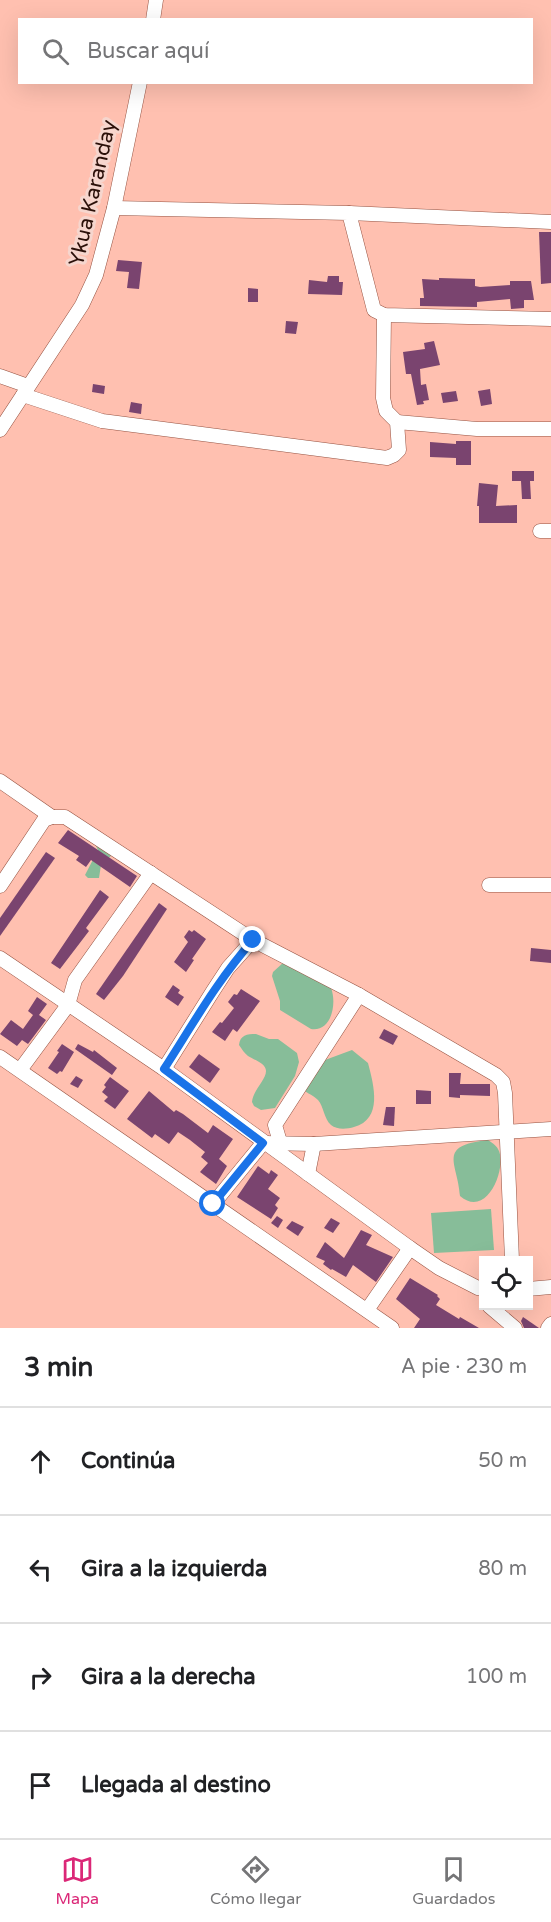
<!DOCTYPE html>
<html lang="es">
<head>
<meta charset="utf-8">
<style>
  body { margin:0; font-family:"Varela Round",sans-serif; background:#f6f6f6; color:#202124 }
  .controls { position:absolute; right:18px; bottom:18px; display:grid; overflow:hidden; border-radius:0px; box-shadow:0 6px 24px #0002 }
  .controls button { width:54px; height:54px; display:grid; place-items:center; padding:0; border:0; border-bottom:2px solid #e0e0e0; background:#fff; color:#202124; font:30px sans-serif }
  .stop { position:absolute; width:18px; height:18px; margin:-14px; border:4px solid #1a73e8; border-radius:50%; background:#fff }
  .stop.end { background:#1a73e8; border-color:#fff; box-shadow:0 2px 6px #0008 }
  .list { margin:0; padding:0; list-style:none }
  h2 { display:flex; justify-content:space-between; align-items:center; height:78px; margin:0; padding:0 24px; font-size:26px }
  h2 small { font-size:20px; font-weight:400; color:#757577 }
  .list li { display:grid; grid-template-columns:39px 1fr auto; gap:18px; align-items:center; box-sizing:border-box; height:108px; padding:0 24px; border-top:2px solid #e0e0e0 }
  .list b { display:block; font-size:22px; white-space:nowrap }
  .list em { font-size:20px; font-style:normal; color:#757577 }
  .icon { flex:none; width:33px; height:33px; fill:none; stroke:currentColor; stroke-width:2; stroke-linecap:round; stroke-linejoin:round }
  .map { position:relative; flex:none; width:551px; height:1328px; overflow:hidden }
  .search { position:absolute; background:#fff; box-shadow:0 6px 24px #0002; left:18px; right:18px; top:18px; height:66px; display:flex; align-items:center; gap:15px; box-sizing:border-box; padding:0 21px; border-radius:0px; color:#757577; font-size:22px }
  .sheet { height:510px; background:#fff }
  nav { display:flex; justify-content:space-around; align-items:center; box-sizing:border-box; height:84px; border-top:2px solid #e0e0e0; background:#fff; font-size:16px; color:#757577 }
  nav a { display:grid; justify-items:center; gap:3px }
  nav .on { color:#db2777 }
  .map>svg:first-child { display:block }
  .green { fill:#87bd99 }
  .building { fill:#7a446f }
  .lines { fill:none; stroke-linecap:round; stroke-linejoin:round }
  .minor-casing { stroke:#965241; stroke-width:15 }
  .minor { stroke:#fff; stroke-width:14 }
  .route { stroke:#1a73e8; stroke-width:8 }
  .labels { text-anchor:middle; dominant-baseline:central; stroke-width:6; stroke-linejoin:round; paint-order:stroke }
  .street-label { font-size:21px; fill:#2b1009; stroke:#f6d6ce }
</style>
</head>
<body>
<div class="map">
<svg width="551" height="1328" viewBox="0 0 551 1328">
  <rect width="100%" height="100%" fill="#ffc0b0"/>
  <!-- green -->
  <g class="green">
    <polygon points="89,841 112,855 101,865 99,878 88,878 85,875 98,850 95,844"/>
    <path d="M 284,962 L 331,988 C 337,1003 332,1032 311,1029 L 280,1010 L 280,1001 L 272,976 L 273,972 Z"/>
    <path d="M 256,1034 L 269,1039 L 278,1039 L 297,1053 L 299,1062 L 295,1076 L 275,1108 L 261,1110 L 254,1106 L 252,1102 C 253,1090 266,1080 266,1071 C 266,1063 254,1060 248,1056 C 244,1053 242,1049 239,1045 C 240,1035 247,1034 256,1034 Z"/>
    <path d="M 352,1050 L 368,1063 C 374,1086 383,1119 354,1127 C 347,1129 337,1130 331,1125 C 324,1119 324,1107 318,1100 C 312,1094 305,1093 300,1086 L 325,1060 Z"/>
    <path d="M 488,1140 C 491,1142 496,1145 498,1149 C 508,1165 488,1220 460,1196 C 458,1162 436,1146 488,1140 Z"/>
    <polygon points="491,1209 494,1250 434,1253 431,1213"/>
  </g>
  <!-- building -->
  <g class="building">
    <polygon points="539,232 551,232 551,283 541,284"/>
    <polygon points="118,260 142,262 139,289 127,288 129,272 116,271"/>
    <polygon points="328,276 339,276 339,282 343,282 342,295 308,294 309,280 327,282"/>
    <polygon points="439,278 475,279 475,286 480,287 510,285 510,281 531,281 534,300 524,300 524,308 511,309 510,299 477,302 477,307 420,306 420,298 424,298 422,279 439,280"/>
    <polygon points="248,288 258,289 258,302 248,302"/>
    <polygon points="286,321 298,322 296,334 285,333"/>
    <polygon points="434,341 440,365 420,369 421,385 426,384 429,400 423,401 424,404 417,405 411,374 406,374 403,352 425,349 424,343"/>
    <polygon points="93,384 105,386 104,394 92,392"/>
    <polygon points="490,389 492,404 481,406 478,391"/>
    <polygon points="456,391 458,401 443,403 441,393"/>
    <polygon points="131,402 142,404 141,414 129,412"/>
    <polygon points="456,441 471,441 471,465 456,465 456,458 430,457 430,442 456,444"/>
    <polygon points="512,471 534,471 534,481 530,481 531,499 522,499 521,481 512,481"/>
    <polygon points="479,483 498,485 496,506 517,505 517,523 479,523 479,506 477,506"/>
    <polygon points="68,830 137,876 130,887 91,860 86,867 76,860 79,856 58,843"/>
    <polygon points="46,852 55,858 0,936 0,918"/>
    <polygon points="100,890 109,897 86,928 89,931 60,969 51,963"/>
    <polygon points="159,903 167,909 123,976 104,1000 96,994"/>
    <polygon points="189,930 192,932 194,930 206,939 192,959 194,960 186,972 174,962 188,942 184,937"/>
    <polygon points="531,948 551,950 551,963 530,961"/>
    <polygon points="173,985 180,990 178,993 184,997 178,1006 165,997"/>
    <polygon points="241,989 260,1001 237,1032 233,1029 225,1041 212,1032 220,1022 222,1023 234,1008 228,1002 234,994 237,995"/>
    <polygon points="37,997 47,1004 39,1015 46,1020 28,1044 22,1040 17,1046 0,1034 11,1020 23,1029 33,1015 28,1011"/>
    <polygon points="384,1029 398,1036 393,1045 379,1038"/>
    <polygon points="62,1044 74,1052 62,1072 60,1071 57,1074 48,1068 59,1052 57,1051"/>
    <polygon points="78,1044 93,1052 94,1050 117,1068 112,1075 75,1049"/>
    <polygon points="199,1054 220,1069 210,1083 189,1067"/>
    <polygon points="449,1073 461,1073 460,1084 490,1084 490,1096 460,1095 460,1098 449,1097"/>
    <polygon points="76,1076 83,1080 78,1088 70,1084"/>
    <polygon points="110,1077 129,1091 115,1109 104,1101 108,1097 102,1092 106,1087 104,1085"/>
    <polygon points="416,1090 431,1091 431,1104 416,1104"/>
    <polygon points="149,1091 174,1112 176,1110 183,1114 208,1133 213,1125 233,1139 219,1159 227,1166 216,1184 200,1172 208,1163 201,1157 205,1152 190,1140 178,1132 169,1144 155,1134 152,1138 127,1119"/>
    <polygon points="386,1107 395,1107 394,1126 383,1125"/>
    <polygon points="258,1166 269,1174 271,1170 278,1175 268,1189 280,1198 275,1205 278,1208 271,1219 237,1197"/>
    <polygon points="277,1216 283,1220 278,1228 271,1223"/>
    <polygon points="331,1218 340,1223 333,1233 324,1228"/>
    <polygon points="292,1221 304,1227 298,1236 286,1228"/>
    <polygon points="361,1230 372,1235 366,1245 393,1257 376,1282 353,1265 346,1277 332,1269 331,1270 323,1264 325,1261 316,1257 325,1242 344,1258"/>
    <polygon points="410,1278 438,1295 437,1296 440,1299 436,1305 459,1319 460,1317 479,1328 414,1328 420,1319 396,1299"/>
    <polygon points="523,1317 539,1328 524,1328 521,1321"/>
  </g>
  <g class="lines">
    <defs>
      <g id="minor">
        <polyline points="153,20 156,0"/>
        <polyline points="114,208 349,213 374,310 384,315 551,319"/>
        <polyline points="349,213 551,222"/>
        <polyline points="0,376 28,386"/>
        <polyline points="23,395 102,421 387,458 394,455 399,450 397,422 386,411 383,398 384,315"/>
        <polyline points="397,422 477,429 551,429"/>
        <polyline points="0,430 82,305 96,275 114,208 140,82"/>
        <polyline points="540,531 551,531"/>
        <polyline points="0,781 52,817"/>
        <polyline points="489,885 551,885"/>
        <polyline points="0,886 44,820 52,817 65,817 253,940 359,995 496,1075 503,1082 505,1093 512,1260"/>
        <polyline points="0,958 164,1069 410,1248 439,1268 478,1288 484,1289"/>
        <polyline points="0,1057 392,1328"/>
        <polyline points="164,1069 213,991 228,968 253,940"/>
        <polyline points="20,1070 68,1005 75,980 151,873"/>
        <polyline points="280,1142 275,1125 359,995"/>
        <polyline points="308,1174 314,1144"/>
        <polyline points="213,1204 263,1143 314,1144 551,1129"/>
        <polyline points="528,1289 551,1287"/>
        <polyline points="489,1306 515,1328"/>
        <polyline points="367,1310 410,1248"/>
        <polyline points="548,1328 551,1324"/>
      </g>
    </defs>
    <!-- minor casing -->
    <use href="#minor" class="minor-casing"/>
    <!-- minor -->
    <use href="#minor" class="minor"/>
  </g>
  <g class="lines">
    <!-- route -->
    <path class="route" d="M 213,1204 L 263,1143 L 164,1069 C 193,1024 217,981 253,940"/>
  </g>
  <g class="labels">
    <!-- street labels -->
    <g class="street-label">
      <text transform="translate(93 193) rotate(-77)">Ykua Karanday</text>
    </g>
  </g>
</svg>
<div class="controls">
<button><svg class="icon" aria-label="locate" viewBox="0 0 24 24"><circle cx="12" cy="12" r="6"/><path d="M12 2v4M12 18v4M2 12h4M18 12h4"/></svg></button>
</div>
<div class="stop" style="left:213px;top:1204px"></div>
<div class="stop end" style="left:253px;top:940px"></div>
<div class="search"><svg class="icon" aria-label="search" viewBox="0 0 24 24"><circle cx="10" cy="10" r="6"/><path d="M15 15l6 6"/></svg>Buscar aquí</div>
</div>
<section class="sheet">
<h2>3 min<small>A pie · 230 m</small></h2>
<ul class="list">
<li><svg class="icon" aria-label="ahead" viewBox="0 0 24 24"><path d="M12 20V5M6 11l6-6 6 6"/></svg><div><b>Continúa</b></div><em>50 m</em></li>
<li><svg class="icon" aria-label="left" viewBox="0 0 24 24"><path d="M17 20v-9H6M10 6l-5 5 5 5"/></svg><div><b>Gira a la izquierda</b></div><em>80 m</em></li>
<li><svg class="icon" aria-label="right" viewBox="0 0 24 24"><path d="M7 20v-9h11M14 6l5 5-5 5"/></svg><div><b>Gira a la derecha</b></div><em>100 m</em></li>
<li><svg class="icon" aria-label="arrive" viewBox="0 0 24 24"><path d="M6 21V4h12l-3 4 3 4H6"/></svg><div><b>Llegada al destino</b></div></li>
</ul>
</section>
<nav>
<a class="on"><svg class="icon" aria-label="map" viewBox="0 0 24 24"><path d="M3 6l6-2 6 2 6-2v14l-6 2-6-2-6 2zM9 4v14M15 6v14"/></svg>Mapa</a>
<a><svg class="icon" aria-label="directions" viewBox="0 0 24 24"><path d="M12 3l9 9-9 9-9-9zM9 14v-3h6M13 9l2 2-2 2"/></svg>Cómo llegar</a>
<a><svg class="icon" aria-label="saved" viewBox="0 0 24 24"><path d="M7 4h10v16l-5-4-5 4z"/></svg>Guardados</a>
</nav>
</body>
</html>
